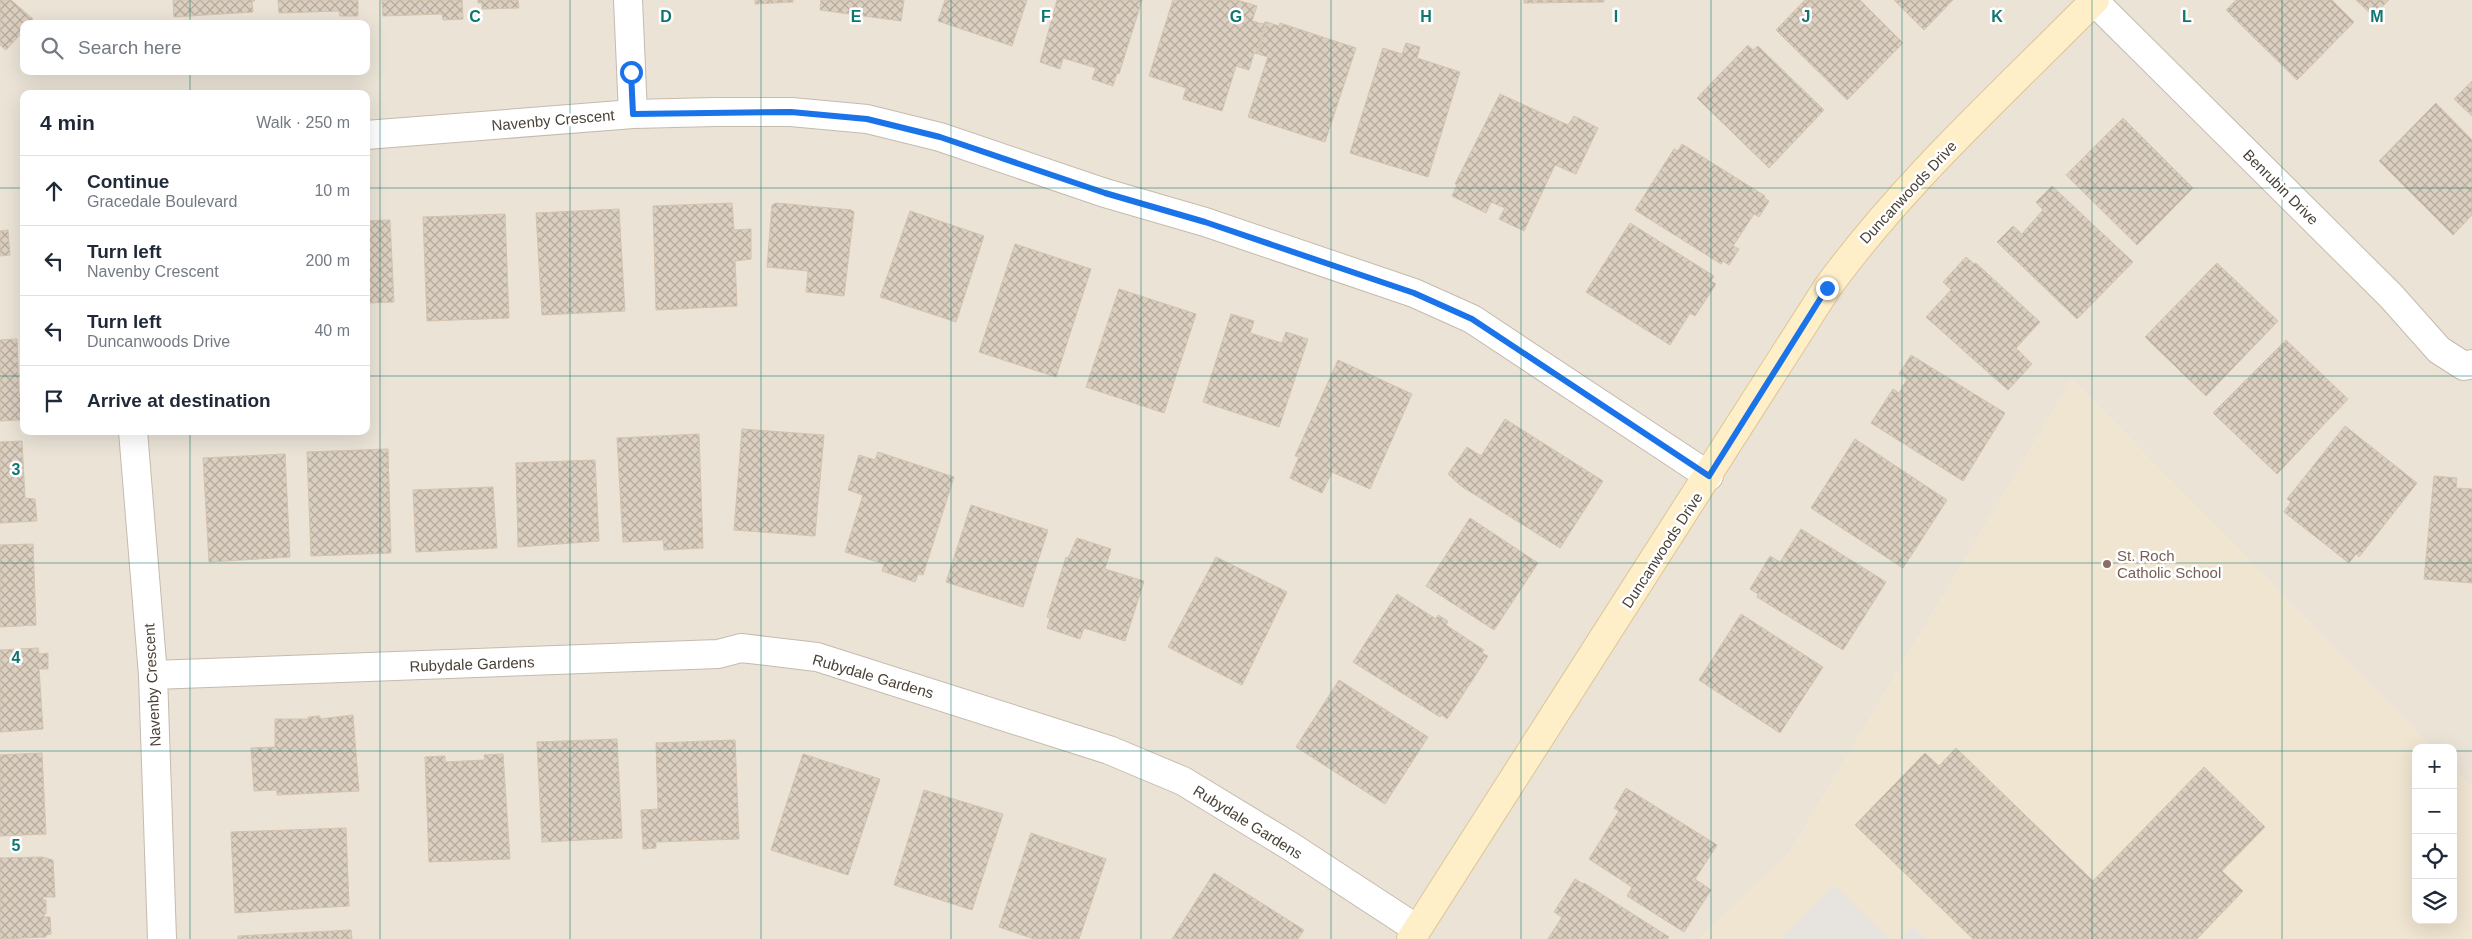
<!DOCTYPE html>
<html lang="en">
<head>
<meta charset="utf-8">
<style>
  body { margin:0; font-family:Helvetica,sans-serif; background:#f2f2f3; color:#1f2937 }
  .controls { position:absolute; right:15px; bottom:15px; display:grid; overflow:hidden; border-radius:10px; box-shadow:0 5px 20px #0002 }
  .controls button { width:45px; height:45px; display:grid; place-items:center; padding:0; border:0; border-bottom:1px solid #e0e1e3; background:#fff; color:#1f2937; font:25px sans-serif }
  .stop { position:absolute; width:15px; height:15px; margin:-11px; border:4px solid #1a73e8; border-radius:50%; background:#fff }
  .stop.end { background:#1a73e8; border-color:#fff; box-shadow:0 1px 5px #0008 }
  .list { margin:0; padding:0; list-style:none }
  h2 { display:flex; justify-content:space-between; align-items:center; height:65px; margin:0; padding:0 20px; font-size:21px }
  h2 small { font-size:16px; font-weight:400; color:#747a83 }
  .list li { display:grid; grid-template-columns:32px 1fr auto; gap:15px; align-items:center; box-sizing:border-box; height:70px; padding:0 20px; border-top:1px solid #e0e1e3 }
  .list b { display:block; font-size:19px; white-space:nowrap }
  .list p { margin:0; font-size:16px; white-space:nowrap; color:#747a83 }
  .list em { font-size:16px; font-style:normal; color:#747a83 }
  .icon { flex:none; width:28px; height:28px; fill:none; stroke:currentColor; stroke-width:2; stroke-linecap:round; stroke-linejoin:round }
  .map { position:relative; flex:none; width:2472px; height:939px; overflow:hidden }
  .search { position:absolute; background:#fff; box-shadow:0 5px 20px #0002; left:20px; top:20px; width:350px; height:55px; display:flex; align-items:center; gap:12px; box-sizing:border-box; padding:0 18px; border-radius:10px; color:#747a83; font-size:19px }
  .panel { position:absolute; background:#fff; box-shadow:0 5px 20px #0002; left:20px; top:90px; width:350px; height:345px; border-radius:10px }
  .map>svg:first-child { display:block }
  .residential { fill:#eae3d6; fill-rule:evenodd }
  .education { fill:#f0e5d1 }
  .parking { fill:#e7e4e0 }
  .building { fill:url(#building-cross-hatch); stroke:#d4c3af }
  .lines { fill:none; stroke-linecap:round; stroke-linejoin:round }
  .street-casing { stroke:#c5bbad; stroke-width:30 }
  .secondary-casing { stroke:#ddc696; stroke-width:30 }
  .street { stroke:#fff; stroke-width:28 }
  .secondary { stroke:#ffefc9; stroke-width:28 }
  .route { stroke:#1a73e8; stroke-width:6 }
  .grid { fill:none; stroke:#0f766e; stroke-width:1; stroke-opacity:0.55 }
  .education-dot { fill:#8d6e63; stroke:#fff; stroke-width:2 }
  .labels { text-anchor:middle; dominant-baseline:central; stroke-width:5; stroke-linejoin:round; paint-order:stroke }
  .street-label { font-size:15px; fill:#4a4136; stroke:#fff }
  .education-label { font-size:15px; fill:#785e54; stroke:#fff; text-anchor:start }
  .grid-label { font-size:16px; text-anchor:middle; font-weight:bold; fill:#0f766e; stroke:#fff; stroke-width:5; stroke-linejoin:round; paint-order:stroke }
</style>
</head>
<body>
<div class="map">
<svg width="2472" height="939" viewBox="0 0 2472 939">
  <defs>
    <pattern id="building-cross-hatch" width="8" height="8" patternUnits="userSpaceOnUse" patternTransform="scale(1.25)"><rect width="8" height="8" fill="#dbcfc0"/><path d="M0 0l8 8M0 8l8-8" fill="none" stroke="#b4aa9d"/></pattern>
  </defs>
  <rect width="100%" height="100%" fill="#f6f1e8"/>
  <!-- residential -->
  <path class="residential" d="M 0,0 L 2472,0 L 2472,787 L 2453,768 L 2453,748 L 2433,748 L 2072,380 L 1790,852 L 1699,939 L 0,939 ZM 24,24 L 366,24 L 366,71 L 24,71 ZM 24,94 L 366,94 L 366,431 L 24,431 Z"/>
  <!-- education -->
  <polygon class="education" points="2072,380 2433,748 2416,748 2416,920 2453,920 2453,768 2472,787 2472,939 1699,939 1790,852"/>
  <!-- parking -->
  <g class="parking">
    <polygon points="1834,885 1889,939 1782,939"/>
    <polygon points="1913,926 1926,939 1900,939"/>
  </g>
  <!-- building -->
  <g class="building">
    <polygon points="0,0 11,0 33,19 29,24 24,24 24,30 6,50 0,45"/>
    <polygon points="173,0 254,0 255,1 252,1 253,12 174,17"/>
    <polygon points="278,0 358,0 358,16 340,16 339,11 279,13"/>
    <polygon points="382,0 462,0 463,19 443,20 442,14 383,16"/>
    <polygon points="478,0 518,0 519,8 482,9 482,3 478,3"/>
    <polygon points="755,0 793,0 793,2 755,4"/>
    <polygon points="821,0 904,0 901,21 820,10"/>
    <polygon points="945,0 1027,0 1012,46 938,21"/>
    <polygon points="1057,0 1142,0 1119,74 1117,73 1113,86 1092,79 1096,68 1063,58 1060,69 1040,62"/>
    <polygon points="1173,0 1237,0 1257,6 1252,21 1263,24 1266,21 1257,54 1254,53 1249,70 1236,66 1222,111 1183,99 1186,88 1149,76"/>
    <polygon points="1524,0 1604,0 1604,2 1524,3"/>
    <polygon points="1805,0 1860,0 1903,43 1847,100 1776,30"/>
    <polygon points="1894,0 1953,0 1924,30"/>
    <polygon points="2236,0 2332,0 2354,22 2297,80 2226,10"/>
    <polygon points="2356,0 2389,0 2373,16"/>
    <polygon points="1267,22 1279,26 1280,23 1356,48 1325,142 1248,117 1268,57 1258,54"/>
    <polygon points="1406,43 1420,47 1417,58 1460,72 1428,177 1350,153 1383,48 1402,54"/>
    <polygon points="1748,45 1753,50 1758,46 1824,110 1769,168 1697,98"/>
    <polygon points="2472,81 2472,116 2454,99"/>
    <polygon points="1500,94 1568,125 1574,116 1598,128 1576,174 1555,165 1524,231 1499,219 1505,208 1491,202 1486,213 1452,196 1457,185 1455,184"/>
    <polygon points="2436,103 2472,140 2472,215 2453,235 2379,161"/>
    <polygon points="2123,118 2193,188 2137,245 2066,175"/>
    <polygon points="1682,144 1765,196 1764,198 1769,201 1759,217 1754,214 1733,246 1739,249 1729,265 1723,261 1721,264 1635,210 1674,149 1678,151"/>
    <polygon points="2052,186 2133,262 2077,319 1997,242 2013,226 2022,234 2043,210 2036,202"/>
    <polygon points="732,203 734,230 751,229 751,259 735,261 737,306 656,310 653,206"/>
    <polygon points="776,203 851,210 854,212 844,296 806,292 808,271 767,267 772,205"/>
    <polygon points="619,209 625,311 542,315 536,213"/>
    <polygon points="910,211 984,236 956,322 880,297"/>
    <polygon points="505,214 509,318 427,321 423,217"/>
    <polygon points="390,220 394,302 366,303 366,221"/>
    <polygon points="1630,223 1714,276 1711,281 1716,284 1695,316 1690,313 1670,345 1586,292"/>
    <polygon points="8,230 10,255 0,256 0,231"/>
    <polygon points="1015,244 1091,269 1056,377 979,352"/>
    <polygon points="1966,257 1974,264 1976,263 2040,322 2016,348 2032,364 2008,390 1926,317 1951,290 1943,282"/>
    <polygon points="2217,263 2278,321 2206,396 2145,337"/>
    <polygon points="1119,289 1196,314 1164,413 1086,387"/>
    <polygon points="1231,314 1254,321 1250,333 1282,343 1286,332 1308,339 1279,427 1203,402"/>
    <polygon points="17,339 19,395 24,395 24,417 20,417 20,420 0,421 0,340"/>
    <polygon points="2286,340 2348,399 2277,474 2213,413"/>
    <polygon points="1911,355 2005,413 1963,481 1871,423 1893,389 1899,393 1907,379 1899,374"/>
    <polygon points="1338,360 1412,394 1370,489 1332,472 1322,493 1290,478 1299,457 1295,456"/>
    <polygon points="1505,419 1603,481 1560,548 1461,486 1448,474 1467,447 1481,456"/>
    <polygon points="2345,426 2417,483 2359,557 2356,554 2349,563 2284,512 2291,502 2287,499"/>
    <polygon points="742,429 824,435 815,536 734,530"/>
    <polygon points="699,434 703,548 664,550 663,540 623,542 617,438"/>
    <polygon points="1855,439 1947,500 1903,568 1811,508"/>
    <polygon points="22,441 25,498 35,499 37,521 0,523 0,442"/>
    <polygon points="388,449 391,553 311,556 307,452"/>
    <polygon points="878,452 954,477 923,575 918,574 915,582 882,571 884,564 845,552 863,495 848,490 859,455 875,460"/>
    <polygon points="285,454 290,557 209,562 203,458"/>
    <polygon points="595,460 599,541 518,547 516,463"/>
    <polygon points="2434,476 2457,478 2456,488 2472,489 2472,583 2424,579"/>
    <polygon points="493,487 497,548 416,552 413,490"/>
    <polygon points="971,505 1048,530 1023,607 946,582"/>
    <polygon points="1470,518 1538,563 1494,630 1426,586"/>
    <polygon points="1801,529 1886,582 1843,650 1757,597 1758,594 1750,589 1770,556 1780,562"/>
    <polygon points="1077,538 1111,549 1105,569 1144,581 1125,641 1084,628 1080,639 1047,628 1050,618 1047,617 1066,557 1068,558"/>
    <polygon points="33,544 36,625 0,627 0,545"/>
    <polygon points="1216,557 1287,592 1242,685 1168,647"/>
    <polygon points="1397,594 1436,619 1438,615 1448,621 1446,625 1484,650 1482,653 1488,656 1447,719 1442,715 1440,717 1353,662"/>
    <polygon points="1741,614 1823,667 1780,733 1699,680"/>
    <polygon points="38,648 39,654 48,653 48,669 39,669 43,729 0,732 0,650"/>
    <polygon points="1339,680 1428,737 1385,804 1296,747"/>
    <polygon points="353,715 359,791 277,795 277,790 254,791 251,748 275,747 275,719 309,719 308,717 320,716 320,719"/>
    <polygon points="617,739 622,838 542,842 537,742"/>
    <polygon points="735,740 739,839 656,842 656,848 643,849 641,810 658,809 656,743"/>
    <polygon points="1956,748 2093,881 2204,767 2265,827 2222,871 2243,891 2197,939 1973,939 1855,825 1925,753 1939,766"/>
    <polygon points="42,753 46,834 0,836 0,755"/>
    <polygon points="503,754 510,859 429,862 425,757 445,756 445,762 485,760 484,755"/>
    <polygon points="803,754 880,779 848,875 771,850"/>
    <polygon points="1626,788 1717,845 1695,879 1711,890 1684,932 1627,896 1632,887 1589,859 1619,811 1614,808"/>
    <polygon points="924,790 1003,814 972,910 894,885"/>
    <polygon points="346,828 349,906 235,913 231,832"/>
    <polygon points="1031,833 1106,859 1079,939 1034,939 999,927"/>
    <polygon points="42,857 53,860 55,897 43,897 43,900 46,900 46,914 44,914 44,917 50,917 51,934 46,935 46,937 0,939 0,858"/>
    <polygon points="1214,873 1304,930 1298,939 1172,939"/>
    <polygon points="1575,879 1583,884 1584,883 1669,937 1667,939 1548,939 1562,917 1554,912"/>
    <polygon points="351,930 352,939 238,939 238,936"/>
  </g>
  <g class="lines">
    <defs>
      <g id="street">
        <polyline points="628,0 633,114"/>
        <polyline points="2094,1 2391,296 2439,350 2464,366 2472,364"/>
        <polyline points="366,135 633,114 715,112 791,112 867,119 940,137 1105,193 1205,222 1414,293 1472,319 1709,476"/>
        <polyline points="133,431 153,675 162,939"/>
        <polyline points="153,675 718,654 741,648 817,657 1109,750 1183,781 1290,846 1417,929"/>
      </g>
      <path id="secondary" d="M 1411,939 L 1827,288 C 1904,182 2003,93 2095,0"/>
    </defs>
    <!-- street casing -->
    <use href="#street" class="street-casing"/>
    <!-- secondary casing -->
    <use href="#secondary" class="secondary-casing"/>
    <!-- street -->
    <use href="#street" class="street"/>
    <!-- secondary -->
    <use href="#secondary" class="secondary"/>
  </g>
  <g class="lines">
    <!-- route -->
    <polyline class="route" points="631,72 633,114 791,112 867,119 940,137 1105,193 1205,222 1414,293 1472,319 1709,476 1827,288"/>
  </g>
  <!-- grid -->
  <path class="grid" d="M 190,0 L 190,24M 380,0 L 380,939M 570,0 L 570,939M 761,0 L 761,939M 951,0 L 951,939M 1141,0 L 1141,939M 1331,0 L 1331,939M 1521,0 L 1521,939M 1711,0 L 1711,939M 1902,0 L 1902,939M 2092,0 L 2092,939M 2282,0 L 2282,939M 190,71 L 190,94M 0,188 L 24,188M 366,188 L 2472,188M 0,376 L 24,376M 366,376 L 2472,376M 190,431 L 190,939M 0,563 L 2472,563M 0,751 L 2416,751M 2453,751 L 2472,751"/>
  <!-- markers -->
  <circle class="education-dot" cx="2107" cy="564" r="5"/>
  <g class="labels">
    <!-- street labels -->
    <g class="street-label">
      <text transform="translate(553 120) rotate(-5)">Navenby Crescent</text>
      <text transform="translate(2281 187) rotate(45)">Benrubin Drive</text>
      <text transform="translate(1908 192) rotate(-47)">Duncanwoods Drive</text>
      <text transform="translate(1662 550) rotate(-57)">Duncanwoods Drive</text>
      <text transform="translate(472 664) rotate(-2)">Rubydale Gardens</text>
      <text transform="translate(873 676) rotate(16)">Rubydale Gardens</text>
      <text transform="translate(152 685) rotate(-93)">Navenby Crescent</text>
      <text transform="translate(1248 822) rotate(32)">Rubydale Gardens</text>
    </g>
    <!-- education labels -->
    <g class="education-label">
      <text x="2117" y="555">St. Roch<tspan x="2117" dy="17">Catholic School</tspan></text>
    </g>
  </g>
  <g class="grid-label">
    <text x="475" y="22">C</text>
    <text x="666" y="22">D</text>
    <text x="856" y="22">E</text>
    <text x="1046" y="22">F</text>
    <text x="1236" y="22">G</text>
    <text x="1426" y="22">H</text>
    <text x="1616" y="22">I</text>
    <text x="1806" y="22">J</text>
    <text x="1997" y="22">K</text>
    <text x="2187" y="22">L</text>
    <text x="2377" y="22">M</text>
    <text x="16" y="475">3</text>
    <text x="16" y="663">4</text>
    <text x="16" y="851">5</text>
  </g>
</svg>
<div class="controls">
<button>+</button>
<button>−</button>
<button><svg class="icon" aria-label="locate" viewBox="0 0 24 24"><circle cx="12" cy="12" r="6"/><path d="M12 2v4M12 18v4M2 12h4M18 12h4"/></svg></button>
<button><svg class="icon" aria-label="layers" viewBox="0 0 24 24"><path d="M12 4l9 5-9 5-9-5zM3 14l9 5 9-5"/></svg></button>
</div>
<div class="stop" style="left:631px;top:72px"></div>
<div class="stop end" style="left:1827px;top:288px"></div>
<div class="search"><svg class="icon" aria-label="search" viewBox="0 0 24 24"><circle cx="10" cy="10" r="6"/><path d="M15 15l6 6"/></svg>Search here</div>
<section class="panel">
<h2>4 min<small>Walk · 250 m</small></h2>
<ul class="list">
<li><svg class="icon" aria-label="ahead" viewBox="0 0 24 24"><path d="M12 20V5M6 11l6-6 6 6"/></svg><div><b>Continue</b><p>Gracedale Boulevard</p></div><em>10 m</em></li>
<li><svg class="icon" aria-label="left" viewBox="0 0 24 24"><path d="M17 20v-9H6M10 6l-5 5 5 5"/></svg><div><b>Turn left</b><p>Navenby Crescent</p></div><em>200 m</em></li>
<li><svg class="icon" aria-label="left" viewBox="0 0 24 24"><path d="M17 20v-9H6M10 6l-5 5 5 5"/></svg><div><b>Turn left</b><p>Duncanwoods Drive</p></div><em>40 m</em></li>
<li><svg class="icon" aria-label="arrive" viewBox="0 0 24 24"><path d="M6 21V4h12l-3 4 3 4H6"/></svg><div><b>Arrive at destination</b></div></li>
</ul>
</section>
</div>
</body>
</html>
